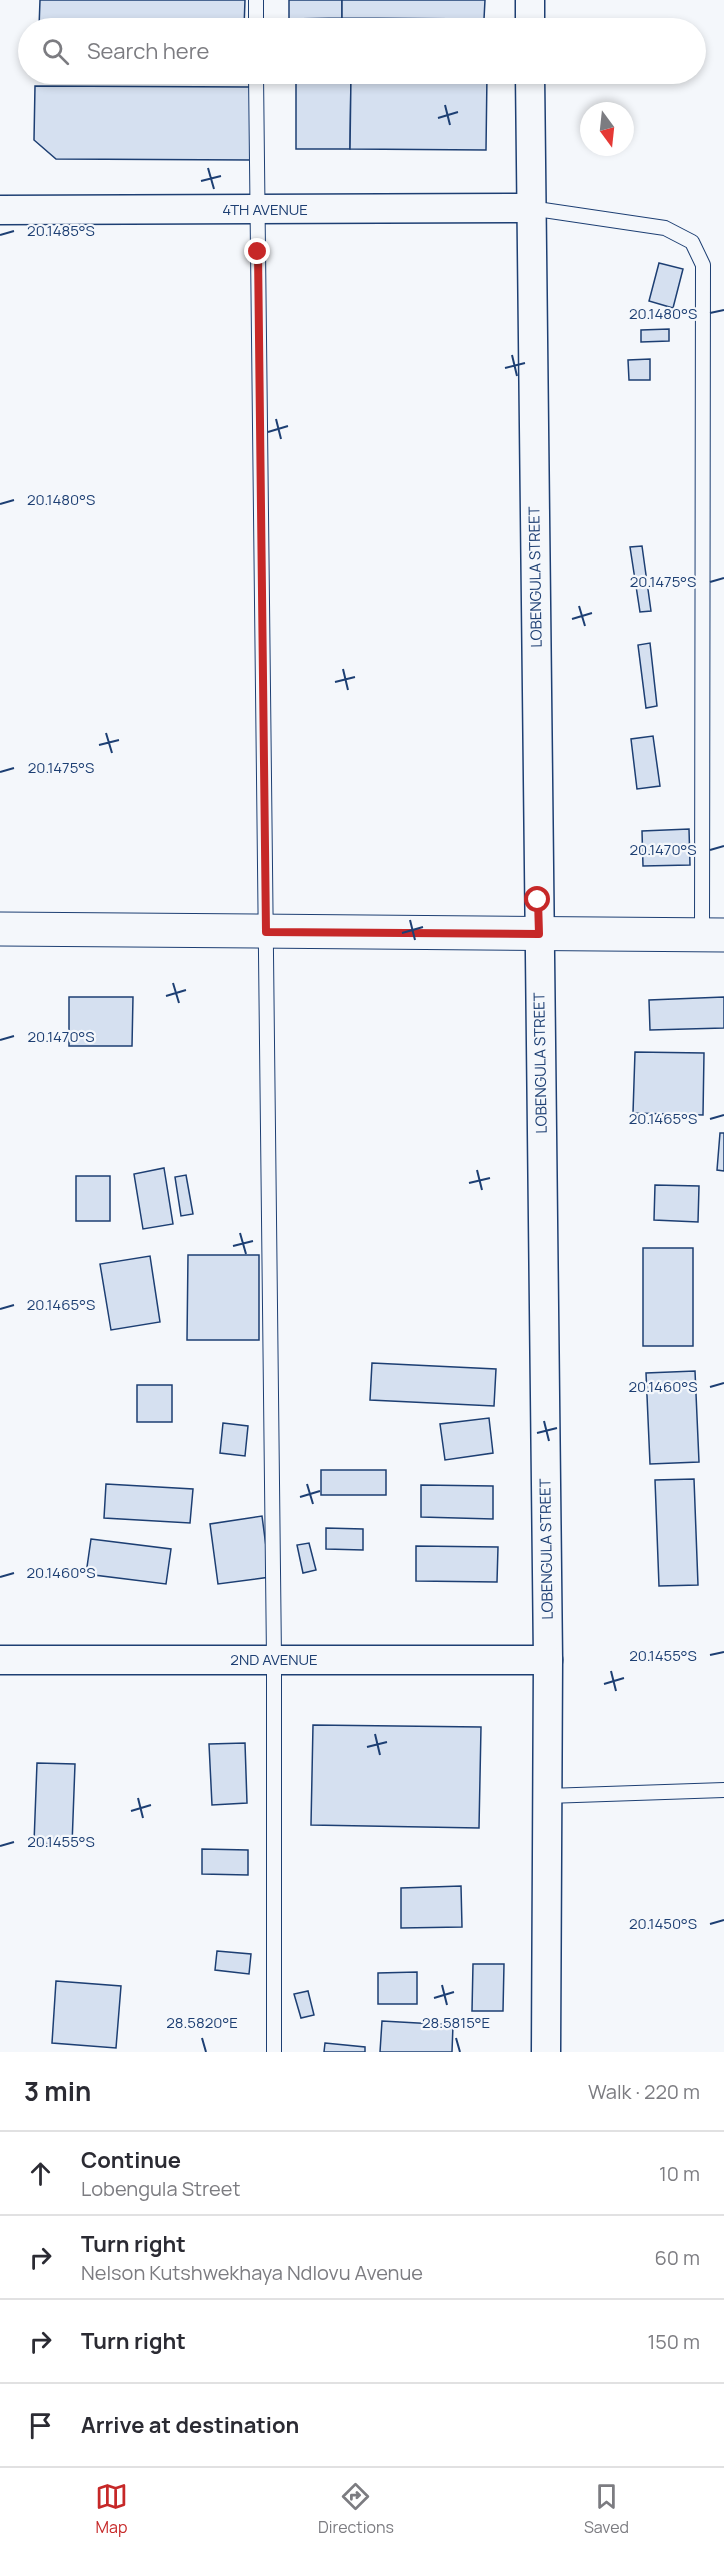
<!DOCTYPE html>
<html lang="en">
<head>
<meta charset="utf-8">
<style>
  body { margin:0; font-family:Manrope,sans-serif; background:#f2f2f3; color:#2b2b33 }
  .compass { position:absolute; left:580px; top:102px; width:54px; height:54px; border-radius:50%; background:#fff; box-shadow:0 3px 9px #0003; rotate:165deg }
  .stop { position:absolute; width:18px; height:18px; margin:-14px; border:4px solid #c62828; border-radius:50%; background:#fff }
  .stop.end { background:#c62828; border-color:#fff; box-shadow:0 2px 6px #0008 }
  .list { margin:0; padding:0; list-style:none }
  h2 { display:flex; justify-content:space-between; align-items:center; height:78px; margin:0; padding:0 24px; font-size:26px }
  h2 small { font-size:20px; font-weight:400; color:#7c7c81 }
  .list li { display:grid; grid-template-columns:39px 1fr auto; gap:18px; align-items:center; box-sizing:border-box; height:84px; padding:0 24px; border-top:2px solid #e1e1e2 }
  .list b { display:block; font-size:22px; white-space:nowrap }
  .list p { margin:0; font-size:20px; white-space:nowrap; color:#7c7c81 }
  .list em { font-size:20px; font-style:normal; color:#7c7c81 }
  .icon { flex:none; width:33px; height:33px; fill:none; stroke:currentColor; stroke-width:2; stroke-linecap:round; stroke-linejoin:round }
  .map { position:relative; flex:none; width:724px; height:2052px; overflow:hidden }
  .search { position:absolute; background:#fff; box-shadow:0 3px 9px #0003; left:18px; right:18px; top:18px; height:66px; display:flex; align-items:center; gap:15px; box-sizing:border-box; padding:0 21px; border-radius:33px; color:#7c7c81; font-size:22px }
  .sheet { height:414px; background:#fff }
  nav { display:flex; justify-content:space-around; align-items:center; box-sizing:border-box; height:84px; border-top:2px solid #e1e1e2; background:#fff; font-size:16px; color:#7c7c81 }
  nav a { display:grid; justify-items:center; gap:3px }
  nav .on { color:#c62828 }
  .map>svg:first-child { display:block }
  .building { fill:#d5e0f0; stroke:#1d3f73; stroke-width:1.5 }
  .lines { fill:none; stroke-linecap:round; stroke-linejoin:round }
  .lane-casing { stroke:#1d3f73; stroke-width:16 }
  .street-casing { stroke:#1d3f73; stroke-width:31 }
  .secondary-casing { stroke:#1d3f73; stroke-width:35 }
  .lane { stroke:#f4f7fb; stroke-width:14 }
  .street { stroke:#f4f7fb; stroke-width:28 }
  .secondary { stroke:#f4f7fb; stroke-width:33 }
  .route { stroke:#c62828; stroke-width:8 }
  .ticks { fill:none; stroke:#1d3f73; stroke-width:2 }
  .labels { text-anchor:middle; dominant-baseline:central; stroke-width:4.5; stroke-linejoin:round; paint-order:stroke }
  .street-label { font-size:15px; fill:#1d3f73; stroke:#f4f7fb }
  .ticks-label { font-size:15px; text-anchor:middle; fill:#1d3f73; stroke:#f4f7fb; stroke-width:4.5; stroke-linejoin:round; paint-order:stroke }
</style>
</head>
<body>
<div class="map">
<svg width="724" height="2052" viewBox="0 0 724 2052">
  <rect width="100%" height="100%" fill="#f4f7fb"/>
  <!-- building -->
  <g class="building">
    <polygon points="40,0 245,0 244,28 39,28"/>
    <polygon points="289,0 342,0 342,18 289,19"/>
    <polygon points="342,0 485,0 484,19 342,18"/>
    <rect x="97" y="74" width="111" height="5"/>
    <polygon points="296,74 351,74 350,149 296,149"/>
    <polygon points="351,74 487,74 486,150 350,149"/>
    <polygon points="35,86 251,87 251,160 56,159 34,140"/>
    <polygon points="659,263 683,269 673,308 649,301"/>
    <polygon points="669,329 669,341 641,342 641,330"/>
    <polygon points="650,359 650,380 629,380 628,360"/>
    <polygon points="642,546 651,611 640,612 630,547"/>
    <polygon points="650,643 657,706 646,708 638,645"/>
    <polygon points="653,736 660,786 637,789 631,739"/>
    <polygon points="689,829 690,865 643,866 642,831"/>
    <polygon points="69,997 133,997 132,1046 69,1046"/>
    <polygon points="724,997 724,1028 650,1030 649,1000"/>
    <polygon points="635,1052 704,1053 703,1115 633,1113"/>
    <polygon points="720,1133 724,1133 724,1171 717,1170"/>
    <polygon points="164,1168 173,1224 143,1229 134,1174"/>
    <polygon points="186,1175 193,1214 181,1216 175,1177"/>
    <rect x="76" y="1176" width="34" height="45"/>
    <polygon points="655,1185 699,1186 698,1222 654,1220"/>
    <rect x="643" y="1248" width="50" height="98"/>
    <polygon points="188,1255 259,1255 259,1340 187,1340"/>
    <polygon points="150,1256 160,1322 111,1330 100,1264"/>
    <polygon points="372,1363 496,1369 494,1406 370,1400"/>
    <polygon points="695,1371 699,1462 650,1464 646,1373"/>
    <rect x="137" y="1385" width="35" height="37"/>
    <polygon points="489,1418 493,1453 445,1460 440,1424"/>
    <polygon points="223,1423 248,1426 245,1456 220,1453"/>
    <rect x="321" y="1470" width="65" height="25"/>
    <polygon points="694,1479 698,1585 659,1586 655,1480"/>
    <polygon points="106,1484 193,1489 190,1523 104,1518"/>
    <polygon points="421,1485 493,1486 493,1519 421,1517"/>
    <polygon points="262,1516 270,1577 218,1584 210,1524"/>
    <polygon points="326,1528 363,1529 363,1550 326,1549"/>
    <polygon points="91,1539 171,1549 166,1584 86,1574"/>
    <polygon points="309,1543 316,1570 303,1573 297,1545"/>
    <polygon points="416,1546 498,1547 497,1582 416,1581"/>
    <polygon points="313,1725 481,1727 479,1828 311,1825"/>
    <polygon points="245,1743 247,1803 212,1805 209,1744"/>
    <polygon points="37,1763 75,1764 72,1845 34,1843"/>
    <polygon points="202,1849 248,1850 248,1875 202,1874"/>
    <polygon points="461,1886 462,1927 401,1928 401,1888"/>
    <polygon points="217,1951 251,1954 249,1974 215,1970"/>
    <polygon points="473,1964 504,1964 503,2011 472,2011"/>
    <polygon points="417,1972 417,2004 378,2004 378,1973"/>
    <polygon points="56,1981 121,1986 116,2048 52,2043"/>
    <polygon points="308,1991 314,2015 301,2018 294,1994"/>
    <polygon points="382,2021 453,2025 452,2052 380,2052"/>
    <polygon points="325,2043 365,2047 365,2052 324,2052"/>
  </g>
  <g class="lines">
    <defs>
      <g id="lane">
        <polyline points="256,0 256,28"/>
        <polyline points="256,74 274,1659 274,2052"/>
        <polyline points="530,208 665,228 692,242 703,265 702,935"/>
        <polyline points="547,1796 724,1790"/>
      </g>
      <g id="street">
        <polyline points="530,0 530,28"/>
        <polyline points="530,74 548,1660 546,2052"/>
        <polyline points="0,210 530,208"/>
        <polyline points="0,1660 548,1660"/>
      </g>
      <polyline id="secondary" points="0,929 724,935"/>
    </defs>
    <!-- lane casing -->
    <use href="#lane" class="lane-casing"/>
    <!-- street casing -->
    <use href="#street" class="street-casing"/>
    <!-- secondary casing -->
    <use href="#secondary" class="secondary-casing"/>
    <!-- lane -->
    <use href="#lane" class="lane"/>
    <!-- street -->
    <use href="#street" class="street"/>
    <!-- secondary -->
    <use href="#secondary" class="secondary"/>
  </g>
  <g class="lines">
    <!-- route -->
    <polyline class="route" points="258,252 266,932 539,934 538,900"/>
  </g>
  <!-- ticks -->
  <path class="ticks" d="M 445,105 L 450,125M 438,118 L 458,112M 208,168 L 214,189M 201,181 L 221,176M 0,235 L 14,231M 710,313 L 724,310M 512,355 L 517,376M 505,368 L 525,363M 276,419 L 281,439M 268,432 L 288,426M 0,504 L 14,500M 710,582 L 724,578M 579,606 L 585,626M 572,619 L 592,613M 343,669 L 348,690M 335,682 L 355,677M 106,733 L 112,753M 99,745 L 119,740M 0,772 L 14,768M 710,850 L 724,846M 410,920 L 415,940M 402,933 L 423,927M 173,983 L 179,1003M 166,996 L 186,990M 0,1040 L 14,1036M 710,1119 L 724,1115M 477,1170 L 482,1190M 469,1183 L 490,1178M 240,1233 L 246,1254M 233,1246 L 253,1241M 0,1309 L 14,1305M 710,1387 L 724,1383M 544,1421 L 549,1441M 537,1433 L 557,1428M 307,1484 L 313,1504M 300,1497 L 320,1491M 0,1577 L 14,1573M 710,1655 L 724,1652M 611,1671 L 616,1691M 604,1684 L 624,1678M 375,1734 L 380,1755M 367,1747 L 387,1742M 138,1798 L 143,1818M 131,1811 L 151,1805M 0,1846 L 14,1842M 710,1924 L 724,1920M 442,1985 L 447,2005M 434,1998 L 454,1992M 202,2038 L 206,2052M 456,2038 L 460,2052"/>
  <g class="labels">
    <!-- street labels -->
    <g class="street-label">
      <text x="265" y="209">4TH AVENUE</text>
      <text transform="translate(535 577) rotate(-91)">LOBENGULA STREET</text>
      <text transform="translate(540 1063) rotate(-91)">LOBENGULA STREET</text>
      <text transform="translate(546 1549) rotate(-91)">LOBENGULA STREET</text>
      <text x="274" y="1659">2ND AVENUE</text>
    </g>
  </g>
  <g class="ticks-label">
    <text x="61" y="236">20.1485°S</text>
    <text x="663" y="319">20.1480°S</text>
    <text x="61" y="505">20.1480°S</text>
    <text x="663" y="587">20.1475°S</text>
    <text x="61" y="773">20.1475°S</text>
    <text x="663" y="855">20.1470°S</text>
    <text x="61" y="1042">20.1470°S</text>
    <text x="663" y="1124">20.1465°S</text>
    <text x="61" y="1310">20.1465°S</text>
    <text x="663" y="1392">20.1460°S</text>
    <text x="61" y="1578">20.1460°S</text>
    <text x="663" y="1661">20.1455°S</text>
    <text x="61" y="1847">20.1455°S</text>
    <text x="663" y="1929">20.1450°S</text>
    <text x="202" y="2028">28.5820°E</text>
    <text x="456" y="2028">28.5815°E</text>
  </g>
</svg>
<svg class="compass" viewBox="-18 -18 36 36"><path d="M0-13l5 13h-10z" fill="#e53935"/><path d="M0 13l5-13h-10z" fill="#7c7c81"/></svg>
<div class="stop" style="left:538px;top:900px"></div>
<div class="stop end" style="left:258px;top:252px"></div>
<div class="search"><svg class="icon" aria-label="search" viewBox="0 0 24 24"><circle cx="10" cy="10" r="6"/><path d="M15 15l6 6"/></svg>Search here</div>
</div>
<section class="sheet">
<h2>3 min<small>Walk · 220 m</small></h2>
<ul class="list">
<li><svg class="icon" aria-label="ahead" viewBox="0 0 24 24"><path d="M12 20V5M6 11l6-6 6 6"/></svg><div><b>Continue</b><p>Lobengula Street</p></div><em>10 m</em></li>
<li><svg class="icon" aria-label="right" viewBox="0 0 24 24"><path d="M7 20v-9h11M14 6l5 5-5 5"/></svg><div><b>Turn right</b><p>Nelson Kutshwekhaya Ndlovu Avenue</p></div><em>60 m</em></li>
<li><svg class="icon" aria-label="right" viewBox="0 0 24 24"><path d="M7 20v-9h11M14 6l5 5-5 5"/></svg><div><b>Turn right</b></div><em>150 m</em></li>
<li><svg class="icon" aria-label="arrive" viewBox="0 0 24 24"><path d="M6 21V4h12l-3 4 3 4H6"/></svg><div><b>Arrive at destination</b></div></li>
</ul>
</section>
<nav>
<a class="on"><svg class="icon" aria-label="map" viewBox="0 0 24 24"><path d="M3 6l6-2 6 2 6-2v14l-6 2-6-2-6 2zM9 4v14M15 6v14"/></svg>Map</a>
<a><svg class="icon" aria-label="directions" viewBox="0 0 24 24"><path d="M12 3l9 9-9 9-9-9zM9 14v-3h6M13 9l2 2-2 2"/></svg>Directions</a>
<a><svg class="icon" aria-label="saved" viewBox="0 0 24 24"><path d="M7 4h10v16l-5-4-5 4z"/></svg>Saved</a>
</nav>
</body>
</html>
